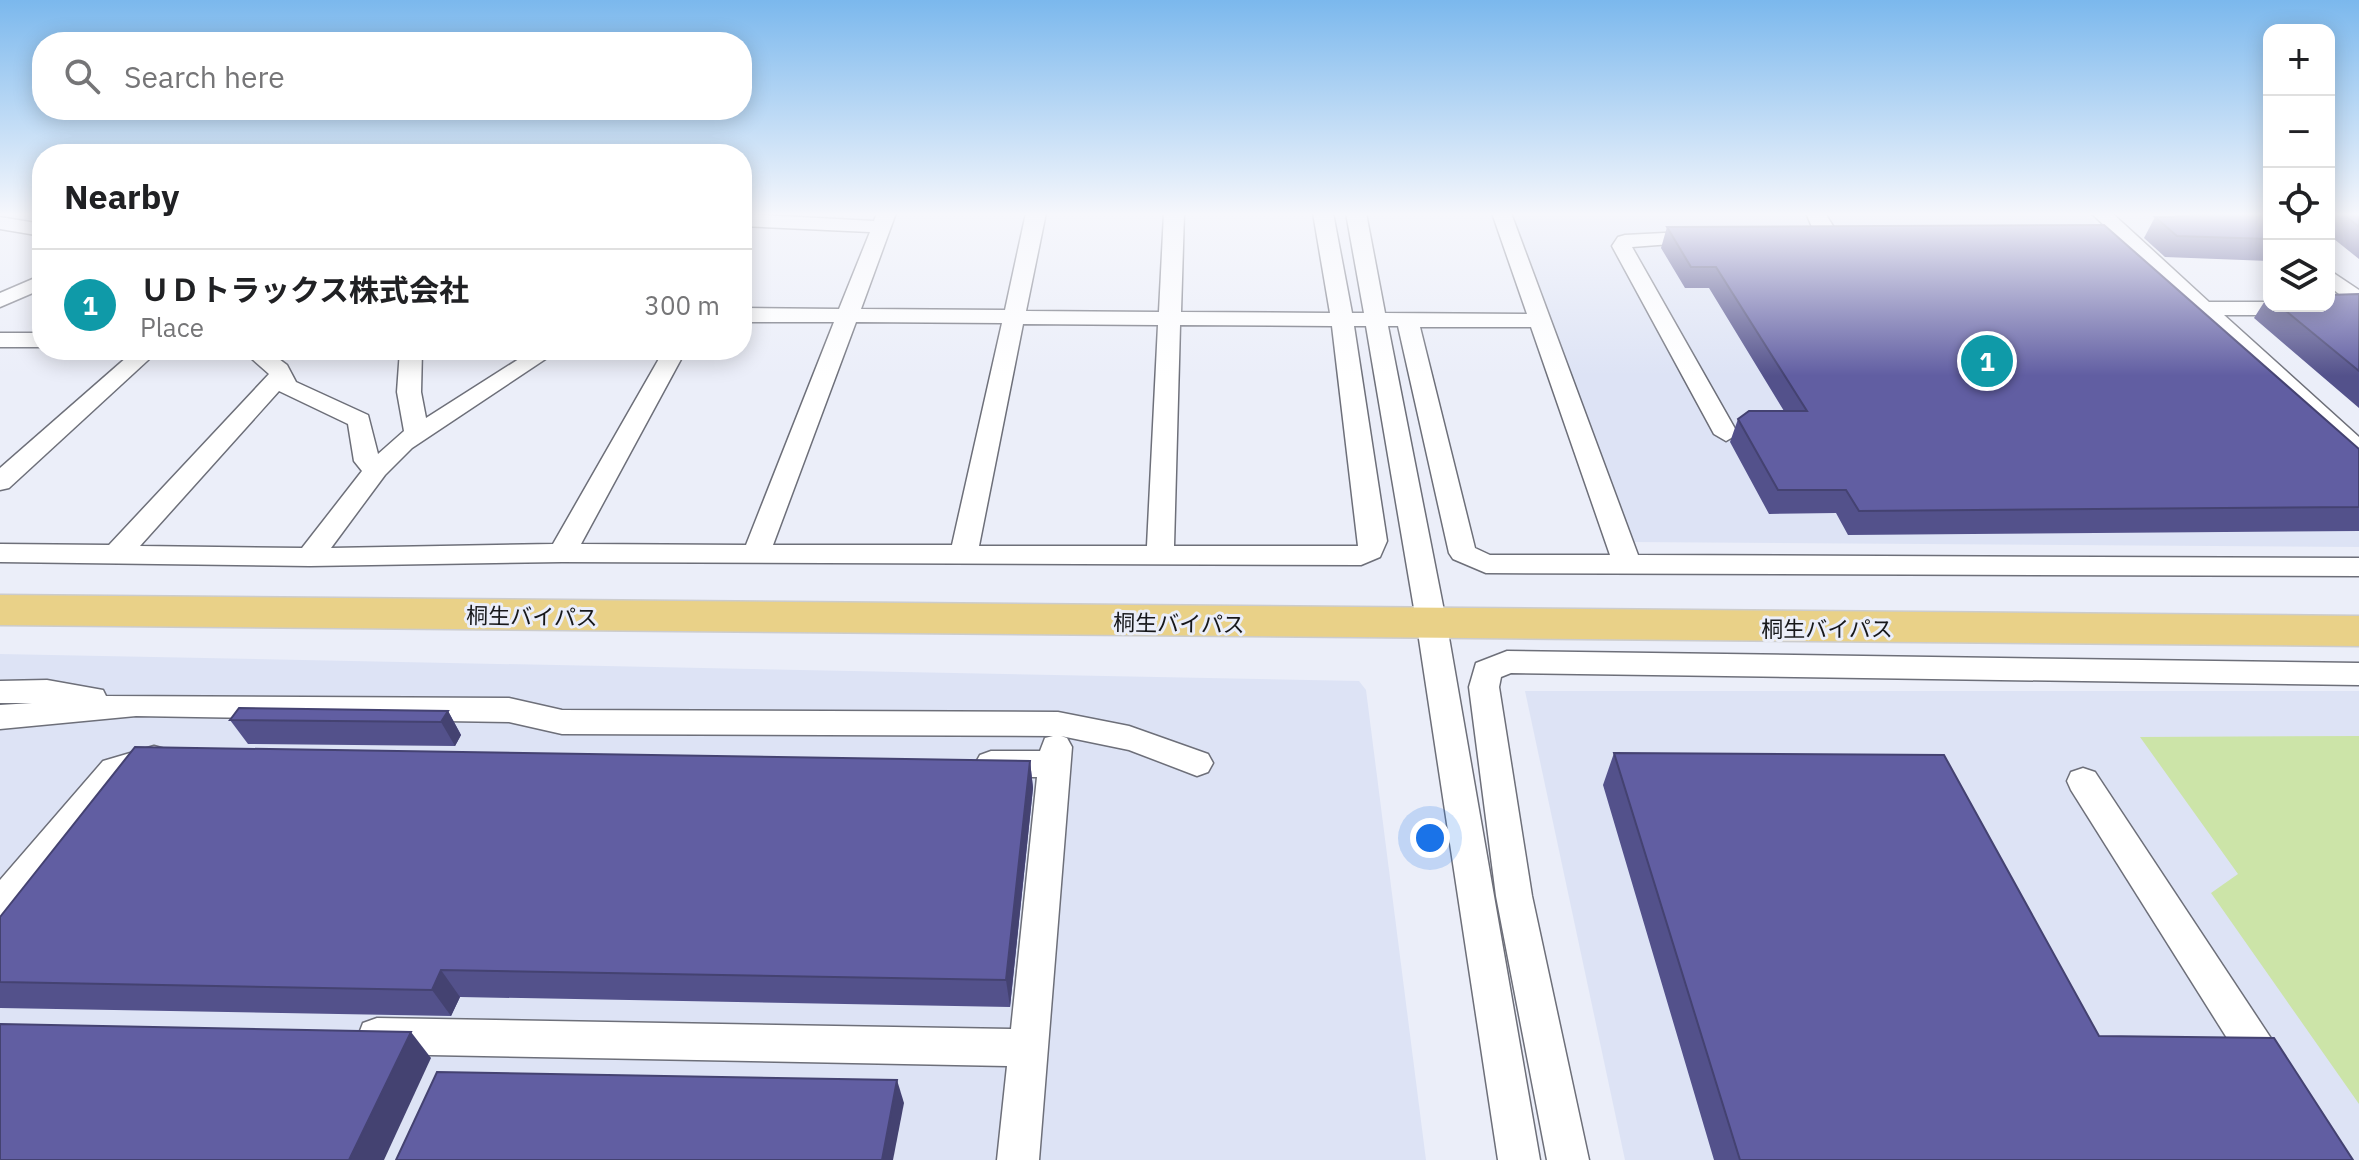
<!DOCTYPE html>
<html lang="en">
<head>
<meta charset="utf-8">
<style>
  body { margin:0; font-family:"IBM Plex Sans","Noto Sans JP",sans-serif; background:#f6f6f6; color:#202124 }
  .controls { position:absolute; right:24px; top:24px; display:grid; overflow:hidden; border-radius:16px; box-shadow:0 4px 20px #0003 }
  .controls button { width:72px; height:72px; display:grid; place-items:center; padding:0; border:0; border-bottom:2px solid #e0e0e0; background:#fff; color:#202124; font:40px sans-serif }
  .you { position:absolute; left:1430px; top:838px; width:28px; height:28px; margin:-20px; border:6px solid #fff; border-radius:50%; background:#1a73e8; box-shadow:0 0 0 12px #1a73e833 }
  .badge { display:grid; place-items:center; width:52px; height:52px; border-radius:50%; background:#77771e; color:#fff; font-size:26px; font-weight:700 }
  .pin { position:absolute; translate:-50% -50%; border:4px solid #fff; box-shadow:0 2px 8px #0006 }
  .list { margin:0; padding:0; list-style:none }
  h2 { display:flex; justify-content:space-between; align-items:center; height:104px; margin:0; padding:0 32px; font-size:34px }
  h2 small { font-size:26px; font-weight:400; color:#757577 }
  .list li { display:grid; grid-template-columns:52px 1fr auto; gap:24px; align-items:center; box-sizing:border-box; height:112px; padding:0 32px; border-top:2px solid #e0e0e0 }
  .list b { display:block; font-size:30px; white-space:nowrap }
  .list p { margin:0; font-size:26px; white-space:nowrap; color:#757577 }
  .list em { font-size:26px; font-style:normal; color:#757577 }
  .icon { flex:none; width:44px; height:44px; fill:none; stroke:currentColor; stroke-width:2; stroke-linecap:round; stroke-linejoin:round }
  .map { position:relative; flex:none; width:2359px; height:1160px; overflow:hidden }
  .search { position:absolute; background:#fff; box-shadow:0 4px 20px #0003; left:32px; top:32px; width:720px; height:88px; display:flex; align-items:center; gap:20px; box-sizing:border-box; padding:0 28px; border-radius:32px; color:#757577; font-size:30px }
  .panel { position:absolute; background:#fff; box-shadow:0 4px 20px #0003; left:32px; top:144px; width:720px; height:216px; border-radius:32px }
  .map>svg:first-child { display:block }
  .built { fill:#dde3f5 }
  .green { fill:#cce4a8 }
  .lines { fill:none; stroke-linecap:round; stroke-linejoin:round }
  .minor-casing { stroke:#6d6f79; stroke-width:3 }
  .highway-casing { stroke:#cccccd; stroke-width:3 }
  .minor { fill:#fff; fill-rule:evenodd }
  .highway { fill:#e9d188; fill-rule:evenodd }
  .wall { fill:#53518b }
  .shaded-wall { fill:#444271 }
  .building { fill:#615ea2; stroke:#444271; stroke-width:2 }
  .labels { text-anchor:middle; dominant-baseline:central; stroke-width:6; stroke-linejoin:round; paint-order:stroke }
  .street-label { font-size:22px; fill:#17181b; stroke:#ebeef9 }
</style>
</head>
<body>
<div class="map">
<svg width="2359" height="1160" viewBox="0 0 2359 1160">
  <rect width="100%" height="100%" fill="#ebeef9"/>
  <!-- built -->
  <g class="built">
    <polygon points="1509,213 2084,213 2359,462 2359,547 1630,542"/>
    <polygon points="0,654 1359,681 1366,690 1426,1160 0,1160"/>
    <polygon points="1525,691 2359,691 2359,1160 1625,1160"/>
  </g>
  <!-- green -->
  <polygon class="green" points="2359,736 2359,1104 2211,893 2238,874 2140,737"/>
  <g class="lines">
    <defs>
      <g id="minor">
        <path d="M 877,213 L 896,213 L 861,309 L 1005,310 L 1026,213 L 1046,213 L 1026,311 L 1159,312 L 1164,213 L 1184,213 L 1181,312 L 1330,313 L 1313,213 L 1333,213 L 1352,313 L 1364,313 L 1346,213 L 1366,213 L 1385,313 L 1527,314 L 1492,213 L 1511,213 L 1638,555 L 2359,558 L 2359,576 L 1486,573 L 1453,559 L 1449,553 L 1398,326 L 1388,326 L 1447,626 L 1540,1160 L 1498,1160 L 1417,626 L 1366,326 L 1354,326 L 1387,541 L 1380,557 L 1361,565 L 562,562 L 310,566 L 0,562 L 0,544 L 109,545 L 269,374 L 242,350 L 267,350 L 287,365 L 296,382 L 368,415 L 378,454 L 404,431 L 397,392 L 400,350 L 422,350 L 421,392 L 426,418 L 533,350 L 559,350 L 412,448 L 385,475 L 331,548 L 553,544 L 664,350 L 686,350 L 581,544 L 746,545 L 834,322 L 742,322 L 742,308 L 839,309 L 870,232 L 742,226 L 742,214 L 874,221 ZM 856,322 L 1002,323 L 952,545 L 773,545 ZM 1023,324 L 1158,325 L 1147,546 L 979,546 ZM 1180,325 L 1332,326 L 1358,546 L 1174,546 ZM 1420,327 L 1531,327 L 1610,555 L 1490,555 L 1475,548 ZM 279,391 L 348,424 L 354,461 L 362,471 L 302,548 L 140,546 Z"/>
        <polygon points="1806,213 1825,213 1833,226 1825,236 1781,241 1778,237 1781,233 1812,227"/>
        <polygon points="2091,213 2112,213 2209,302 2269,302 2269,306 2349,302 2329,286 2329,270 2359,290 2359,315 2224,315 2359,437 2359,457 2350,455"/>
        <polygon points="0,217 42,224 42,236 0,229"/>
        <polygon points="1703,231 1710,233 1713,237 1710,241 1632,247 1738,434 1726,441 1714,434 1612,246 1618,237 1625,235"/>
        <polygon points="42,275 42,289 0,307 0,293"/>
        <rect x="0" y="333" width="42" height="14"/>
        <polygon points="135,350 159,350 9,488 0,490 0,468"/>
        <polygon points="1507,651 2359,663 2359,685 1511,673 1501,677 1499,687 1532,896 1589,1160 1547,1160 1496,896 1469,687 1476,663"/>
        <polygon points="47,680 103,690 106,696 509,698 562,710 1058,712 1129,726 1208,754 1213,763 1208,772 1197,776 1129,750 1061,736 1067,738 1072,747 1039,1160 997,1160 1007,1066 377,1054 363,1049 358,1036 363,1023 377,1018 1011,1029 1037,777 991,777 980,773 975,764 980,755 991,751 1040,751 1045,738 1053,736 562,734 509,722 136,716 0,729 0,705 32,703 0,703 0,681"/>
        <polygon points="154,746 165,749 170,758 165,767 125,779 13,917 0,921 0,880 103,761"/>
        <polygon points="2083,768 2095,772 2282,1055 2288,1068 2282,1081 2268,1087 2254,1081 2071,790 2067,781 2071,772"/>
      </g>
      <polygon id="highway" points="0,595 2359,616 2359,646 0,625"/>
    </defs>
    <!-- minor casing -->
    <use href="#minor" class="minor-casing"/>
    <!-- highway casing -->
    <use href="#highway" class="highway-casing"/>
    <!-- minor -->
    <use href="#minor" class="minor"/>
    <!-- highway -->
    <use href="#highway" class="highway"/>
  </g>
  <!-- wall -->
  <g class="wall">
    <polygon points="2329,213 2359,213 2359,259 2329,235"/>
    <polygon points="2269,215 2269,261 2165,257 2144,238 2155,217"/>
    <polygon points="1667,227 2359,449 2359,531 1848,535 1836,513 1769,514 1730,442 1738,419 1784,411 1709,288 1685,288 1661,248"/>
    <polygon points="2359,294 2359,408 2254,318 2268,296 2269,306 2329,306"/>
    <polygon points="448,711 461,735 455,746 248,744 230,720"/>
    <polygon points="1614,753 2099,1036 2353,1160 1714,1160 1603,785"/>
    <polygon points="1030,761 1033,788 1010,1007 460,997 451,1016 0,1008 0,917"/>
  </g>
  <!-- shaded-wall -->
  <g class="shaded-wall">
    <polygon points="448,711 461,735 455,746 441,722"/>
    <polygon points="1030,761 1033,788 1010,1007 1006,980"/>
    <polygon points="441,970 460,997 451,1016 432,990"/>
    <polygon points="411,1032 431,1058 384,1160 349,1160"/>
    <polygon points="897,1080 904,1103 893,1160 882,1160"/>
  </g>
  <!-- building -->
  <g class="building">
    <polygon points="2218,213 2263,213 2269,215 2269,239 2177,236 2155,217 2171,217"/>
    <polygon points="2342,213 2359,213 2359,227"/>
    <polygon points="2104,225 2359,449 2359,507 1859,511 1846,490 1778,490 1738,419 1749,411 1807,411 1716,267 1691,267 1667,227"/>
    <polygon points="2359,294 2359,371 2280,306 2329,306 2329,295"/>
    <polygon points="239,708 448,711 441,722 230,720"/>
    <polygon points="135,747 1030,761 1006,980 441,970 432,990 0,982 0,917"/>
    <polygon points="1614,753 1944,755 2099,1036 2274,1038 2353,1160 1740,1160"/>
    <polygon points="0,1024 411,1032 349,1160 0,1160"/>
    <polygon points="437,1072 897,1080 882,1160 396,1160"/>
  </g>
  <!-- sky -->
  <linearGradient id="sky" x2="0" y2="1"><stop stop-color="#7bb8ed"/><stop offset="0.57" stop-color="#f6f7fc"/><stop offset="1" stop-color="#f6f7fc" stop-opacity="0"/></linearGradient>
  <rect width="2359" height="376" fill="url(#sky)"/>
  <g class="labels">
    <!-- street labels -->
    <g class="street-label">
      <text transform="translate(532 616) rotate(1)">桐生バイパス</text>
      <text transform="translate(1179 623) rotate(1)">桐生バイパス</text>
      <text x="1827" y="628">桐生バイパス</text>
    </g>
  </g>
</svg>
<div class="controls">
<button>+</button>
<button>−</button>
<button><svg class="icon" aria-label="locate" viewBox="0 0 24 24"><circle cx="12" cy="12" r="6"/><path d="M12 2v4M12 18v4M2 12h4M18 12h4"/></svg></button>
<button><svg class="icon" aria-label="layers" viewBox="0 0 24 24"><path d="M12 4l9 5-9 5-9-5zM3 14l9 5 9-5"/></svg></button>
</div>
<div class="you"></div>
<div class="pin badge" style="left:1987px;top:361px;background:#0f9aa8">1</div>
<div class="search"><svg class="icon" aria-label="search" viewBox="0 0 24 24"><circle cx="10" cy="10" r="6"/><path d="M15 15l6 6"/></svg>Search here</div>
<section class="panel">
<h2>Nearby<small></small></h2>
<ul class="list">
<li><span class="badge" style="background:#0f9aa8">1</span><div><b>ＵＤトラックス株式会社</b><p>Place</p></div><em>300 m</em></li>
</ul>
</section>
</div>
</body>
</html>
